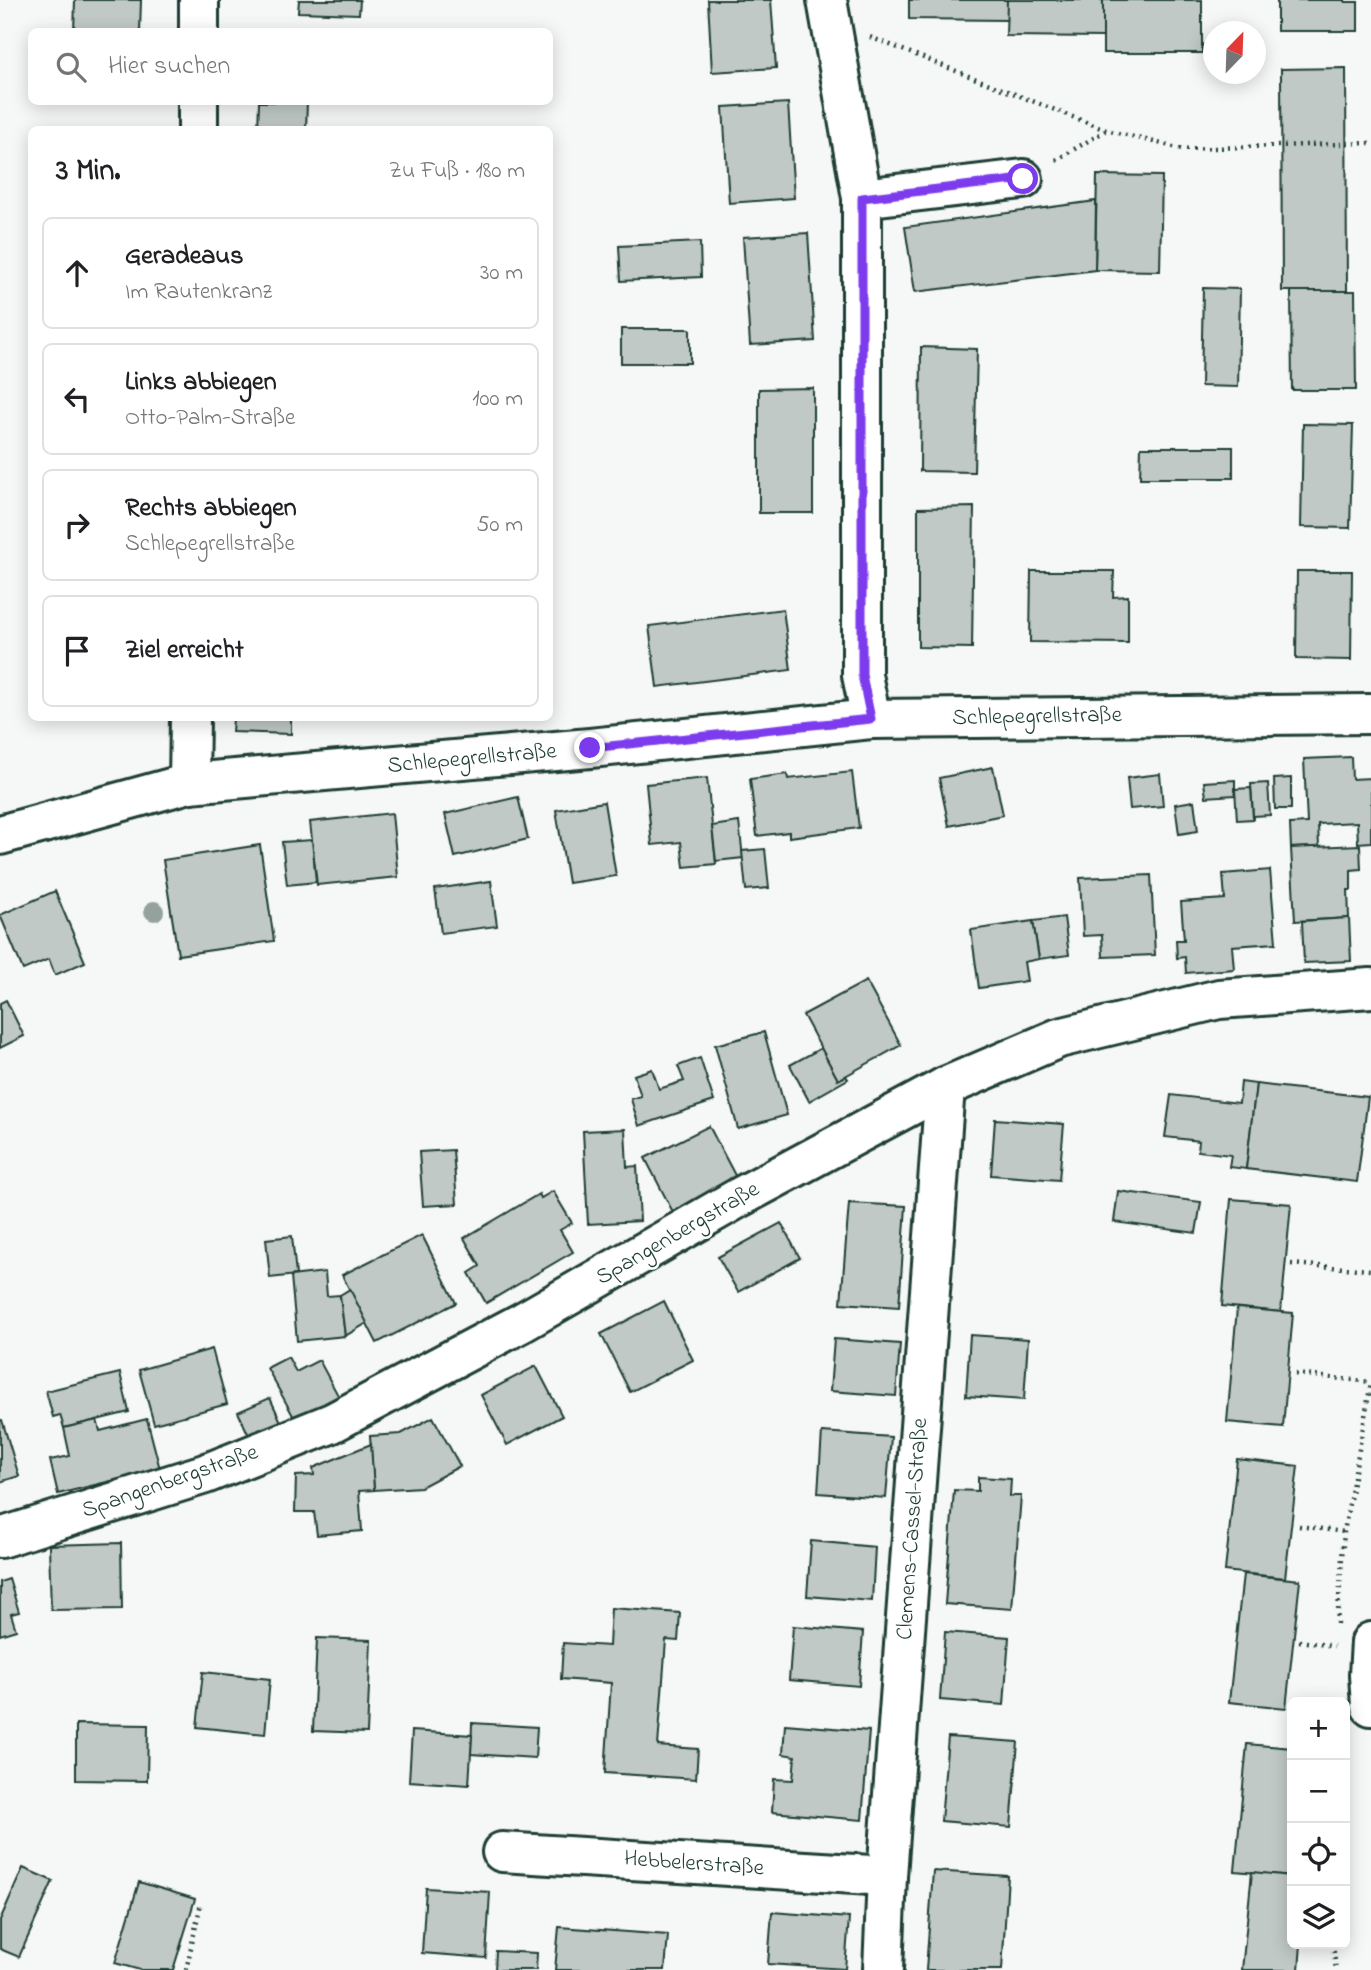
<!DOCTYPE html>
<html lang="de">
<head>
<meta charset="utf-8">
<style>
  body { margin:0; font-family:"Indie Flower",sans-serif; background:#f2f2f2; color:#202124 }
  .controls { position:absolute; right:21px; bottom:21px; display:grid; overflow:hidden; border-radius:10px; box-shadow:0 4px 18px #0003 }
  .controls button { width:63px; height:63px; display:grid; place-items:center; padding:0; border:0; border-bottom:2px solid #e0e0e0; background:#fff; color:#202124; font:35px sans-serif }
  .compass { position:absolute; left:1203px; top:21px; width:63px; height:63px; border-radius:50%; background:#fff; box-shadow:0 4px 18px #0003; rotate:23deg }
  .stop { position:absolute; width:21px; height:21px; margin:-16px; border:5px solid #7c3aed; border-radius:50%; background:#fff }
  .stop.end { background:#7c3aed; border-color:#fff; box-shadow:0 2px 7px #0008 }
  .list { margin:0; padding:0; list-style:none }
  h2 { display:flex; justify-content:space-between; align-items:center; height:91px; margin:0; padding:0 28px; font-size:30px }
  h2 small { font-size:23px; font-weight:400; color:#757577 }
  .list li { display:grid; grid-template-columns:46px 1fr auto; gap:21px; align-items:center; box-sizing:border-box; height:112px; margin:0 14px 14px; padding:0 14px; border:2px solid #e0e0e0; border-radius:10px }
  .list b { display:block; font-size:26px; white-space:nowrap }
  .list p { margin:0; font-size:23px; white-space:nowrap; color:#757577 }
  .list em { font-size:23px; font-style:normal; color:#757577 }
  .icon { flex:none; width:38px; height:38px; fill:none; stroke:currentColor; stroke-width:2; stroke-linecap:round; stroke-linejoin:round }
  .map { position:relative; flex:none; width:1371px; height:1970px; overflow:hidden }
  .search { position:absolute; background:#fff; box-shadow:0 4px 18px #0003; left:28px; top:28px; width:525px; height:77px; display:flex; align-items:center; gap:18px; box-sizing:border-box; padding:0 24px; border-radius:10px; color:#757577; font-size:26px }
  .panel { position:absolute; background:#fff; box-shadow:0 4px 18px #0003; left:28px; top:126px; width:525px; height:595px; border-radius:10px }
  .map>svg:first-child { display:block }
  .building { fill:#c0c9c6; stroke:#1f3d34; stroke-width:2 }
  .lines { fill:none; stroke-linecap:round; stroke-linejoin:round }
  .minor-casing { stroke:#1f3d34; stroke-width:44 }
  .tertiary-casing { stroke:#1f3d34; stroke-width:44 }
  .path { stroke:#1f3d34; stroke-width:4.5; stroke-dasharray:2 5; stroke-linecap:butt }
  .minor { stroke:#fff; stroke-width:38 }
  .tertiary { stroke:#fff; stroke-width:38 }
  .tree { fill:#94a29e }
  .route { stroke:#7c3aed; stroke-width:9 }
  .labels { text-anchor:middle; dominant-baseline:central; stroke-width:5; stroke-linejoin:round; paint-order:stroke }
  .street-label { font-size:23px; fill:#1f3d34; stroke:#fff }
</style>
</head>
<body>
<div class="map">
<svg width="1371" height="1970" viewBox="0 0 1371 1970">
  <rect width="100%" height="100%" fill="#f6f7f7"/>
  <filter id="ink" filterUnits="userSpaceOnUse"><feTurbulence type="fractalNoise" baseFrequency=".0143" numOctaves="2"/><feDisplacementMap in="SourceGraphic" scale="14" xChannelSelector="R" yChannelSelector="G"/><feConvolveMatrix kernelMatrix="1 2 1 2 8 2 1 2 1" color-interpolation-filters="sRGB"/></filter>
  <g filter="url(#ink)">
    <!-- building -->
    <g class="building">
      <polygon points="75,0 141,0 140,32 74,32"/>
      <polygon points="299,0 360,0 359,14 298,12"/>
      <polygon points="708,0 771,0 776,68 712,72"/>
      <polygon points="909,0 1007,0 1007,20 909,19"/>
      <polygon points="1007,0 1103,0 1103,37 1006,36"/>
      <rect x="1103" y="0" width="99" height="53"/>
      <polygon points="1277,0 1345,0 1345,2 1358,2 1358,31 1277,31"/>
      <polygon points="1346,68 1347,291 1282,291 1281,69"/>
      <polygon points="259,102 307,102 306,130 258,130"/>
      <polygon points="788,103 794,198 729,203 723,107"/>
      <polygon points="1097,175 1162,176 1160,271 1095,270"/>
      <polygon points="1096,201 1095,270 915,292 905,227"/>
      <polygon points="808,233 815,341 750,345 743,237"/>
      <polygon points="700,242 701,277 621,281 619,246"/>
      <polygon points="1203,288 1240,289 1238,387 1201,386"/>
      <polygon points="1291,291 1355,291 1356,390 1292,390"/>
      <rect x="621" y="329" width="69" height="34"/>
      <polygon points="921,347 977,349 974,472 920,471"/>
      <polygon points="813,388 813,513 759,513 759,389"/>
      <polygon points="1303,424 1353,425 1350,528 1301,527"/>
      <polygon points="1141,447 1233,447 1233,478 1140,478"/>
      <polygon points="974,507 972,648 918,647 918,508"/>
      <polygon points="1031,571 1114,571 1113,597 1128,596 1128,643 1030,642"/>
      <polygon points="1297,571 1352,571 1351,660 1296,659"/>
      <polygon points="783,609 791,670 657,687 649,626"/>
      <polygon points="233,718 291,718 291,734 232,732"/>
      <polygon points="1351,757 1352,779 1371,778 1371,842 1358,843 1357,822 1318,824 1319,847 1291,848 1290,824 1307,823 1304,759"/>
      <polygon points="993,767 1003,815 949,826 939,778"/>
      <polygon points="852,772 859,828 789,837 789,832 757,836 750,779 787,774 788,779"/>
      <polygon points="1160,774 1163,806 1130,809 1127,778"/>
      <polygon points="707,778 716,864 684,867 681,842 652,845 646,784"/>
      <polygon points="1291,778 1291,809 1275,809 1274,779"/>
      <polygon points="1235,780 1235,795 1206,797 1204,782"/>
      <polygon points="1268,783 1270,815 1253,816 1251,784"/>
      <polygon points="1251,788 1253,819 1237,820 1235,789"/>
      <polygon points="518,797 528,839 455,857 445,814"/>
      <polygon points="1194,801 1198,831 1179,834 1175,804"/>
      <polygon points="604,802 616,876 568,883 556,810"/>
      <polygon points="392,813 398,877 317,885 310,822"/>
      <polygon points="739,822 743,858 716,861 712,826"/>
      <polygon points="312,840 316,882 287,885 282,842"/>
      <polygon points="260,845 274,941 178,955 163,860"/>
      <polygon points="1360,845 1361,869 1351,870 1351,890 1348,890 1349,918 1295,921 1291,848"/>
      <polygon points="765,849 769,888 746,890 742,851"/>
      <polygon points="1270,870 1276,943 1232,946 1234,969 1186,973 1185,957 1177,958 1176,940 1184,940 1181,902 1225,899 1223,874"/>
      <polygon points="1151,875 1155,955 1103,957 1102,935 1083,936 1080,878"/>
      <polygon points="491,881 497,926 441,933 435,889"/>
      <polygon points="55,891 85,962 55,975 49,959 23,970 0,915"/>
      <polygon points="1064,917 1069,955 1039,959 1033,921"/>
      <polygon points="1349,918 1351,961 1304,963 1302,921"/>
      <polygon points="1033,921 1039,959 1024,962 1027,981 979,988 971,930"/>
      <polygon points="866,981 901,1045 838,1080 803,1015"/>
      <polygon points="6,1000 24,1036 0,1048 0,1003"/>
      <polygon points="764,1032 787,1115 738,1129 715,1045"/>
      <polygon points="821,1048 838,1080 846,1076 848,1079 809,1101 790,1065"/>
      <polygon points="700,1058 714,1101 639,1126 631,1099 641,1096 634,1075 652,1069 659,1089 684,1081 678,1066"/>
      <polygon points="1241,1082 1256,1084 1246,1169 1229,1167 1231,1155 1198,1151 1199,1141 1165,1137 1171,1095 1239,1103"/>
      <polygon points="1256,1084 1368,1097 1357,1182 1246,1169"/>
      <polygon points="995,1119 1064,1124 1059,1180 991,1175"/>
      <polygon points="709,1126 739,1183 675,1216 645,1158"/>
      <polygon points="625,1129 627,1167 637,1166 640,1221 588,1224 583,1131"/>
      <polygon points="453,1150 457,1204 423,1206 419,1152"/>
      <polygon points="553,1191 572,1223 560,1230 573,1252 486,1303 469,1273 480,1266 464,1238 539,1194 541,1198"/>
      <polygon points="1118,1191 1201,1202 1196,1233 1114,1222"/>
      <polygon points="1231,1199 1291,1204 1281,1312 1222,1306"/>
      <polygon points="849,1203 906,1206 899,1307 841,1303"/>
      <polygon points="781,1223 800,1258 738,1292 718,1257"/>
      <polygon points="422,1235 456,1303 377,1343 342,1275"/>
      <polygon points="292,1236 296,1275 270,1278 266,1239"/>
      <polygon points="325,1272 327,1296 340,1295 345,1336 297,1341 291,1276"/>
      <polygon points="350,1289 367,1323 345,1336 340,1295"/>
      <polygon points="664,1301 693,1360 630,1392 601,1334"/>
      <polygon points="1237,1308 1293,1313 1283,1427 1227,1422"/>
      <polygon points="970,1335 1028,1339 1024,1400 966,1396"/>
      <polygon points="834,1339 900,1344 896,1396 830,1391"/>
      <polygon points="212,1349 227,1404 154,1424 139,1370"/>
      <polygon points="288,1357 296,1372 319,1360 340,1399 297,1423 267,1368"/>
      <polygon points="536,1366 562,1416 507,1445 481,1395"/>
      <polygon points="120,1373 129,1412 64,1428 60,1415 53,1417 46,1391"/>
      <polygon points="270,1398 282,1424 250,1438 238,1412"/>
      <polygon points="433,1417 460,1466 421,1487 374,1490 370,1436 401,1434"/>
      <polygon points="147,1419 160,1469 58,1494 50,1460 70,1456 64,1428 97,1420 100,1431"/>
      <polygon points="0,1420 2,1420 19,1476 0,1482"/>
      <polygon points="822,1432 891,1437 886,1498 818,1493"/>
      <polygon points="371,1444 374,1490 359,1491 362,1531 317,1535 314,1512 295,1512 296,1476 314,1475 313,1468"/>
      <polygon points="1237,1459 1298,1466 1285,1578 1225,1571"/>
      <polygon points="978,1477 1011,1479 1010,1496 1021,1496 1012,1609 945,1604 954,1490 978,1491"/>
      <polygon points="811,1541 875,1547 872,1601 807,1596"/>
      <polygon points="121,1543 122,1609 51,1610 49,1545"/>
      <polygon points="1243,1574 1300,1580 1286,1708 1229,1702"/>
      <polygon points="9,1579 19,1612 11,1614 16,1630 0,1635 0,1582"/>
      <polygon points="611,1608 680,1613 678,1641 666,1640 658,1746 698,1749 696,1779 605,1773 611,1683 561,1679 563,1643 609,1646"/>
      <polygon points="793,1626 863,1632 859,1686 789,1680"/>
      <polygon points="945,1632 1009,1637 1004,1705 940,1700"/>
      <polygon points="317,1638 371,1640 367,1733 313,1731"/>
      <polygon points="203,1672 270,1679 265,1734 197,1727"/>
      <polygon points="472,1723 537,1727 535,1758 471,1754"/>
      <polygon points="76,1724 148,1725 147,1781 76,1780"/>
      <polygon points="785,1724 869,1731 862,1820 772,1812 774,1779 793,1780 795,1756 783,1754"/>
      <polygon points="412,1731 472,1735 469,1785 409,1781"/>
      <polygon points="948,1737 1018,1742 1011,1827 941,1821"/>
      <polygon points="1247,1744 1292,1748 1292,1876 1235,1871"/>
      <polygon points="23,1868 53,1881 19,1957 0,1949 0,1920"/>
      <polygon points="933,1871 1008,1876 1002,1970 926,1970"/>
      <polygon points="1252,1872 1292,1876 1292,1944 1301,1944 1299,1970 1242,1970"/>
      <polygon points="139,1882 195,1899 173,1970 140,1970 115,1963"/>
      <polygon points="426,1888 490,1892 486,1958 422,1953"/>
      <polygon points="772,1912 849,1918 845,1969 768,1964"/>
      <polygon points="559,1927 668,1935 665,1970 555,1970"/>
      <polygon points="496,1951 537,1953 536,1970 495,1970"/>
    </g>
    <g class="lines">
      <defs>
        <g id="minor">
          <polyline points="827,0 862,198 862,675 871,719"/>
          <polyline points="199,32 199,0"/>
          <polyline points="198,130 198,102"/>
          <polyline points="862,198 1023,179"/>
          <polyline points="189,783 190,718"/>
          <polyline points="0,835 189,783 590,748 871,719 1371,714"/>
          <polyline points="0,1538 205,1474 332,1423 521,1323 740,1197 945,1087 1059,1038 1219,999 1371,988"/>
          <polyline points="502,1852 887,1876"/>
          <polyline points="883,1970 887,1876 945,1087"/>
        </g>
        <polyline id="tertiary" points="1371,1642 1369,1675 1371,1706"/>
      </defs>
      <!-- minor casing -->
      <use href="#minor" class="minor-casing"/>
      <!-- tertiary casing -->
      <use href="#tertiary" class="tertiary-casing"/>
      <!-- path -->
      <g class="path">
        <polyline points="870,37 1106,130 1182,149 1371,143"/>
        <polyline points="1056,160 1105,131"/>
        <polyline points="1291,1264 1371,1270"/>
        <polyline points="1295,1374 1371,1382"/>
        <polyline points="1299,1526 1344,1532"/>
        <polyline points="1337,1624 1344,1532 1371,1383"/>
        <polyline points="1299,1641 1334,1646"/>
        <polyline points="1333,1944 1336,1970"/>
        <polyline points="186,1970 201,1903"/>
      </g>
      <!-- minor -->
      <use href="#minor" class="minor"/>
      <!-- tertiary -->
      <use href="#tertiary" class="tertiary"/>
    </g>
    <!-- trees -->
    <circle class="tree" cx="154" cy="911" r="10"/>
  </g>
  <g class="lines" filter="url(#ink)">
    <!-- route -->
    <polyline class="route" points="590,748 871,719 862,675 862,198 1023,179"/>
  </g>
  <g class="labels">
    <!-- street labels -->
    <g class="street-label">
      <text transform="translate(1037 717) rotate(-1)">Schlepegrellstraße</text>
      <text transform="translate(472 759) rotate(-5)">Schlepegrellstraße</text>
      <text transform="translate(678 1234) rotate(-30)">Spangenbergstraße</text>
      <text transform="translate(170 1482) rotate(-19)">Spangenbergstraße</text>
      <text transform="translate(913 1529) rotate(-86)">Clemens-Cassel-Straße</text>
      <text transform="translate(694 1864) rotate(4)">Hebbelerstraße</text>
    </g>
  </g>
</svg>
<div class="controls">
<button>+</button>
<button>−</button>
<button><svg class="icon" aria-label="locate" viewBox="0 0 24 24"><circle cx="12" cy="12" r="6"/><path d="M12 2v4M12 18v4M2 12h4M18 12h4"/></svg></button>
<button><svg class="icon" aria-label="layers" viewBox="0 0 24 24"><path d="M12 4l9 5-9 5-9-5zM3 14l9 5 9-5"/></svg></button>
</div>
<svg class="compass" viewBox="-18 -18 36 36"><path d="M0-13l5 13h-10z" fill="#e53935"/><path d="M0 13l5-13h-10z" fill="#757577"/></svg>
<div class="stop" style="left:1023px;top:179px"></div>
<div class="stop end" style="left:590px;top:748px"></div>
<div class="search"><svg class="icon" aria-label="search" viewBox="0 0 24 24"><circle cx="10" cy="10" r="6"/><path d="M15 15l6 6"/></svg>Hier suchen</div>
<section class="panel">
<h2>3 Min.<small>Zu Fuß · 180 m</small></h2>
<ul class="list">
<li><svg class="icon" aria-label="ahead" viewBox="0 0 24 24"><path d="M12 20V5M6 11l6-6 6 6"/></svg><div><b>Geradeaus</b><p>Im Rautenkranz</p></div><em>30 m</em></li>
<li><svg class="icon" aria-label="left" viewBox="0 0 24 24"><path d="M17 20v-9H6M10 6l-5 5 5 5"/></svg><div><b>Links abbiegen</b><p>Otto-Palm-Straße</p></div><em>100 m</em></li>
<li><svg class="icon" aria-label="right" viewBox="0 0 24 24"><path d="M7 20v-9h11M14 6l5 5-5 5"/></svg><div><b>Rechts abbiegen</b><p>Schlepegrellstraße</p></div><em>50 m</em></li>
<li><svg class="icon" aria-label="arrive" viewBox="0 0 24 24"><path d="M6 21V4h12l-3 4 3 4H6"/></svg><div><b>Ziel erreicht</b></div></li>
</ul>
</section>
</div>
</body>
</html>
